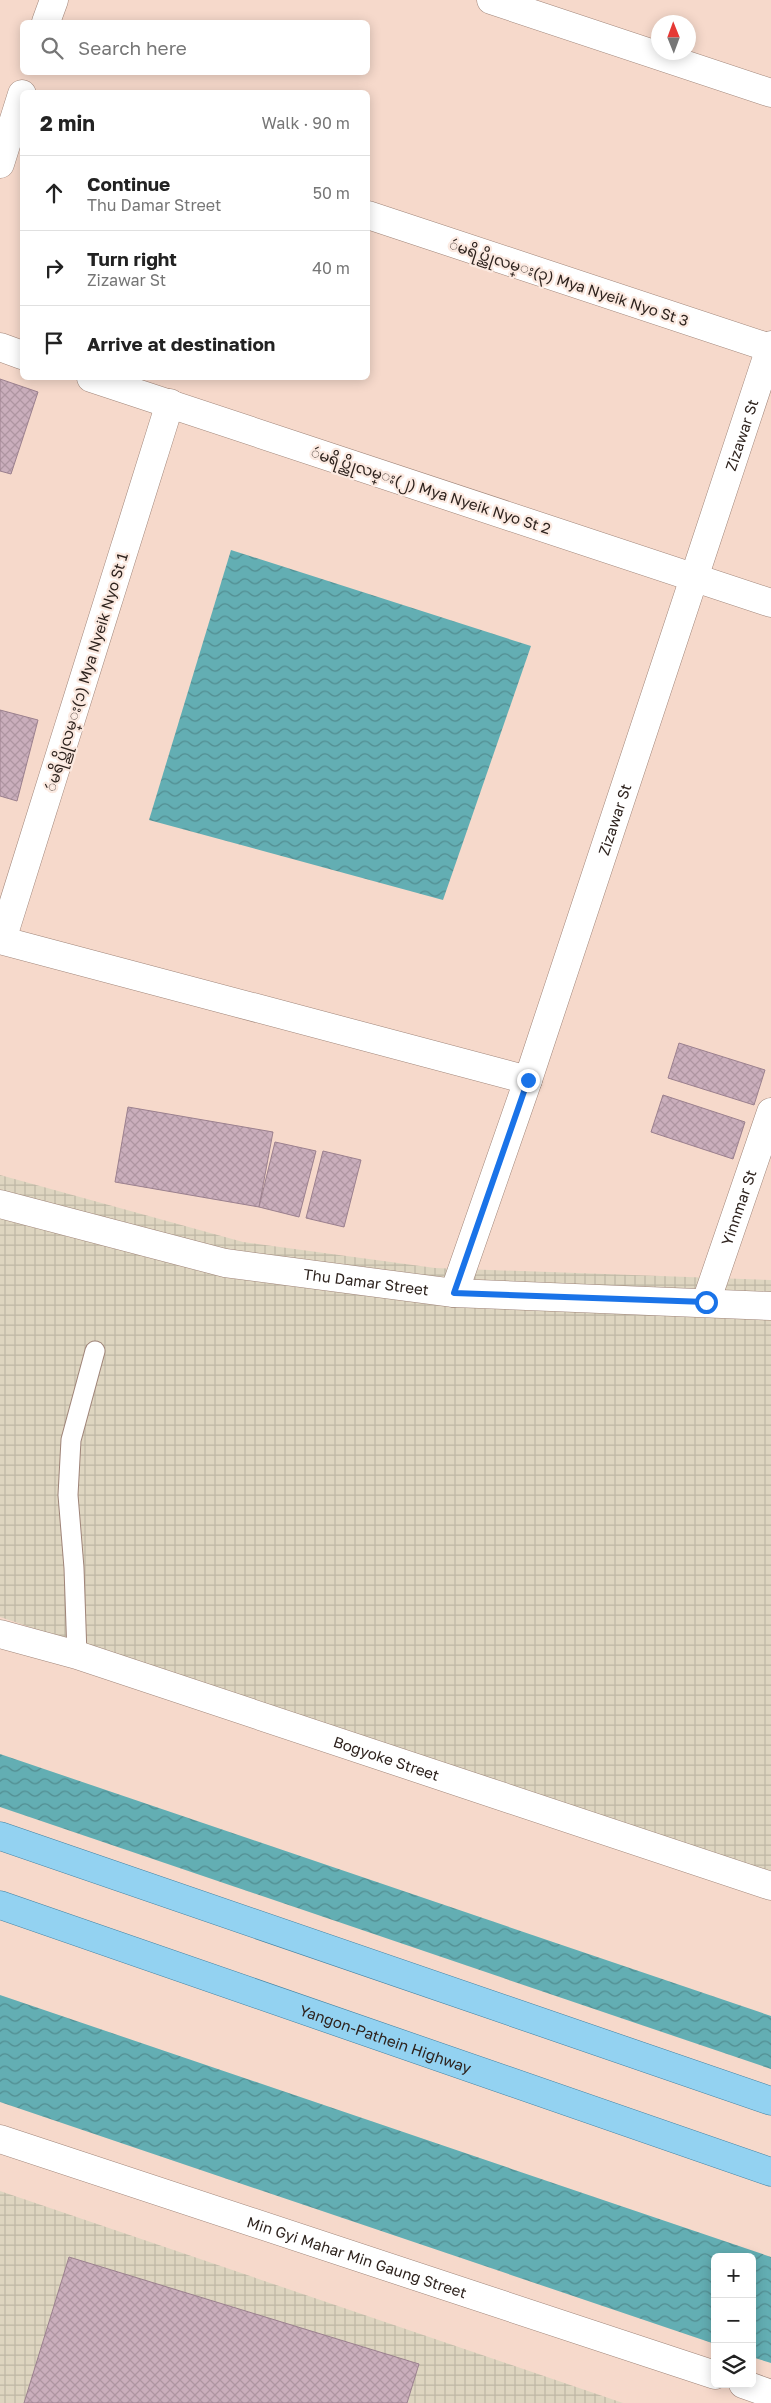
<!DOCTYPE html>
<html lang="en">
<head>
<meta charset="utf-8">
<style>
  body { margin:0; font-family:"Golos Text","Noto Sans Myanmar",sans-serif; background:#f6f6f6; color:#222 }
  .controls { position:absolute; right:15px; bottom:15px; display:grid; overflow:hidden; border-radius:8px; box-shadow:0 2px 12px #0003 }
  .controls button { width:45px; height:45px; display:grid; place-items:center; padding:0; border:0; border-bottom:1px solid #e0e0e0; background:#fff; color:#222; font:25px sans-serif }
  .compass { position:absolute; left:651px; top:15px; width:45px; height:45px; border-radius:50%; background:#fff; box-shadow:0 2px 12px #0003; rotate:359deg }
  .stop { position:absolute; width:15px; height:15px; margin:-11px; border:4px solid #1a73e8; border-radius:50%; background:#fff }
  .stop.end { background:#1a73e8; border-color:#fff; box-shadow:0 1px 5px #0008 }
  .list { margin:0; padding:0; list-style:none }
  h2 { display:flex; justify-content:space-between; align-items:center; height:65px; margin:0; padding:0 20px; font-size:21px }
  h2 small { font-size:16px; font-weight:400; color:#767676 }
  .list li { display:grid; grid-template-columns:32px 1fr auto; gap:15px; align-items:center; box-sizing:border-box; height:75px; padding:0 20px; border-top:1px solid #e0e0e0 }
  .list b { display:block; font-size:19px; white-space:nowrap }
  .list p { margin:0; font-size:16px; white-space:nowrap; color:#767676 }
  .list em { font-size:16px; font-style:normal; color:#767676 }
  .icon { flex:none; width:28px; height:28px; fill:none; stroke:currentColor; stroke-width:2; stroke-linecap:round; stroke-linejoin:round }
  .map { position:relative; flex:none; width:771px; height:2403px; overflow:hidden }
  .search { position:absolute; background:#fff; box-shadow:0 2px 12px #0003; left:20px; top:20px; width:350px; height:55px; display:flex; align-items:center; gap:12px; box-sizing:border-box; padding:0 18px; border-radius:8px; color:#767676; font-size:19px }
  .panel { position:absolute; background:#fff; box-shadow:0 2px 12px #0003; left:20px; top:90px; width:350px; height:290px; border-radius:8px }
  .map>svg:first-child { display:block }
  .industrial { fill:url(#industrial-grid) }
  .water { fill:url(#water-waves) }
  .building { fill:url(#building-cross-hatch); stroke:#9b808e }
  .lines { fill:none; stroke-linecap:round; stroke-linejoin:round }
  .lane-casing { stroke:#9f8478; stroke-width:21 }
  .street-casing { stroke:#9f8478; stroke-width:29 }
  .primary-casing { stroke:#4181a1; stroke-width:29 }
  .lane { stroke:#fff; stroke-width:19 }
  .street { stroke:#fff; stroke-width:28 }
  .primary { stroke:#93d2f1; stroke-width:28 }
  .route { stroke:#1a73e8; stroke-width:6 }
  .labels { text-anchor:middle; dominant-baseline:central; stroke-width:4.5; stroke-linejoin:round; paint-order:stroke }
  .street-label { font-size:15px; fill:#2e231e; stroke:#fbe9e0 }
</style>
</head>
<body>
<div class="map">
<svg width="771" height="2403" viewBox="0 0 771 2403">
  <defs>
    <pattern id="industrial-grid" width="8" height="8" patternUnits="userSpaceOnUse" patternTransform="scale(1.25)"><rect width="8" height="8" fill="#ded5c0"/><path d="M0 4h8M4 0v8" fill="none" stroke="#bfb7a5"/></pattern>
    <pattern id="water-waves" width="16" height="10" patternUnits="userSpaceOnUse" patternTransform="scale(1.25)"><rect width="16" height="10" fill="#63aeb3"/><path d="M0 5q4-4 8 0t8 0" fill="none" stroke="#528d91"/></pattern>
    <pattern id="building-cross-hatch" width="8" height="8" patternUnits="userSpaceOnUse" patternTransform="scale(1.25)"><rect width="8" height="8" fill="#caaebc"/><path d="M0 0l8 8M0 8l8-8" fill="none" stroke="#ae95a1"/></pattern>
  </defs>
  <rect width="100%" height="100%" fill="#f6d9cb"/>
  <!-- industrial -->
  <g class="industrial">
    <polygon points="0,1175 243,1242 435,1268 771,1280 771,1877 0,1617"/>
    <polygon points="0,2191 623,2403 0,2403"/>
  </g>
  <!-- water -->
  <g class="water">
    <polygon points="231,550 531,646 443,900 149,820"/>
    <polygon points="0,1754 771,2016 771,2069 0,1807"/>
    <polygon points="0,1995 771,2257 771,2363 752,2357 752,2257 715,2257 715,2344 0,2102"/>
  </g>
  <!-- building -->
  <g class="building">
    <polygon points="0,379 38,392 11,474 0,471"/>
    <polygon points="0,710 38,720 17,801 0,796"/>
    <polygon points="679,1043 765,1070 754,1105 668,1078"/>
    <polygon points="663,1095 745,1122 733,1159 651,1132"/>
    <polygon points="128,1107 273,1132 259,1207 115,1182"/>
    <polygon points="275,1142 316,1151 299,1217 259,1207"/>
    <polygon points="323,1151 361,1160 344,1227 306,1218"/>
    <polygon points="69,2257 419,2364 407,2403 24,2403"/>
  </g>
  <g class="lines">
    <defs>
      <polyline id="lane" points="77,1655 74,1568 68,1495 71,1440 95,1351"/>
      <g id="street">
        <polyline points="491,0 771,93"/>
        <polyline points="46,22 54,0"/>
        <polyline points="0,164 22,94"/>
        <polyline points="368,215 770,348"/>
        <polyline points="0,347 22,355"/>
        <polyline points="91,378 771,603"/>
        <polyline points="0,940 528,1080"/>
        <polyline points="2,940 170,403"/>
        <path id="s1" d="M 0,1204 L 225,1263 L 454,1293 L 771,1306"/>
        <path id="s2" d="M 454,1293 L 528,1080 L 771,345"/>
        <path id="s3" d="M 706,1302 L 771,1112"/>
        <path id="s4" d="M 0,1634 L 77,1655 L 771,1886"/>
        <path id="s5" d="M 0,2139 L 715,2375"/>
        <polyline points="743,2384 771,2394"/>
      </g>
      <g id="primary">
        <polyline points="0,1836 771,2101"/>
        <path id="s6" d="M 0,1905 L 771,2172"/>
      </g>
    </defs>
    <!-- lane casing -->
    <use href="#lane" class="lane-casing"/>
    <!-- street casing -->
    <use href="#street" class="street-casing"/>
    <!-- primary casing -->
    <use href="#primary" class="primary-casing"/>
    <!-- lane -->
    <use href="#lane" class="lane"/>
    <!-- street -->
    <use href="#street" class="street"/>
    <!-- primary -->
    <use href="#primary" class="primary"/>
  </g>
  <g class="lines">
    <!-- route -->
    <polyline class="route" points="528,1080 454,1293 706,1302"/>
  </g>
  <g class="labels">
    <!-- street labels -->
    <g class="street-label">
      <text transform="translate(569 282) rotate(18)">ဴမရိပ္ညိုလမ္း(၃) Mya Nyeik Nyo St 3</text>
      <text stroke="none"><textPath href="#s2" startOffset="905">Zizawar St</textPath></text>
      <text transform="translate(431 490) rotate(18)">ဴမရိပ္ညိုလမ္း(၂) Mya Nyeik Nyo St 2</text>
      <text transform="translate(86 672) rotate(-73)">ဴမရိပ္ညိုလမ္း(၁) Mya Nyeik Nyo St 1</text>
      <text stroke="none"><textPath href="#s2" startOffset="500">Zizawar St</textPath></text>
      <text stroke="none"><textPath href="#s3" startOffset="100">Yinnmar St</textPath></text>
      <text stroke="none"><textPath href="#s1" startOffset="375">Thu Damar Street</textPath></text>
      <text stroke="none"><textPath href="#s4" startOffset="406">Bogyoke Street</textPath></text>
      <text stroke="none"><textPath href="#s6" startOffset="408">Yangon-Pathein Highway</textPath></text>
      <text stroke="none"><textPath href="#s5" startOffset="376">Min Gyi Mahar Min Gaung Street</textPath></text>
    </g>
  </g>
</svg>
<div class="controls">
<button>+</button>
<button>−</button>
<button><svg class="icon" aria-label="layers" viewBox="0 0 24 24"><path d="M12 4l9 5-9 5-9-5zM3 14l9 5 9-5"/></svg></button>
</div>
<svg class="compass" viewBox="-18 -18 36 36"><path d="M0-13l5 13h-10z" fill="#e53935"/><path d="M0 13l5-13h-10z" fill="#767676"/></svg>
<div class="stop" style="left:706px;top:1302px"></div>
<div class="stop end" style="left:528px;top:1080px"></div>
<div class="search"><svg class="icon" aria-label="search" viewBox="0 0 24 24"><circle cx="10" cy="10" r="6"/><path d="M15 15l6 6"/></svg>Search here</div>
<section class="panel">
<h2>2 min<small>Walk · 90 m</small></h2>
<ul class="list">
<li><svg class="icon" aria-label="ahead" viewBox="0 0 24 24"><path d="M12 20V5M6 11l6-6 6 6"/></svg><div><b>Continue</b><p>Thu Damar Street</p></div><em>50 m</em></li>
<li><svg class="icon" aria-label="right" viewBox="0 0 24 24"><path d="M7 20v-9h11M14 6l5 5-5 5"/></svg><div><b>Turn right</b><p>Zizawar St</p></div><em>40 m</em></li>
<li><svg class="icon" aria-label="arrive" viewBox="0 0 24 24"><path d="M6 21V4h12l-3 4 3 4H6"/></svg><div><b>Arrive at destination</b></div></li>
</ul>
</section>
</div>
</body>
</html>
